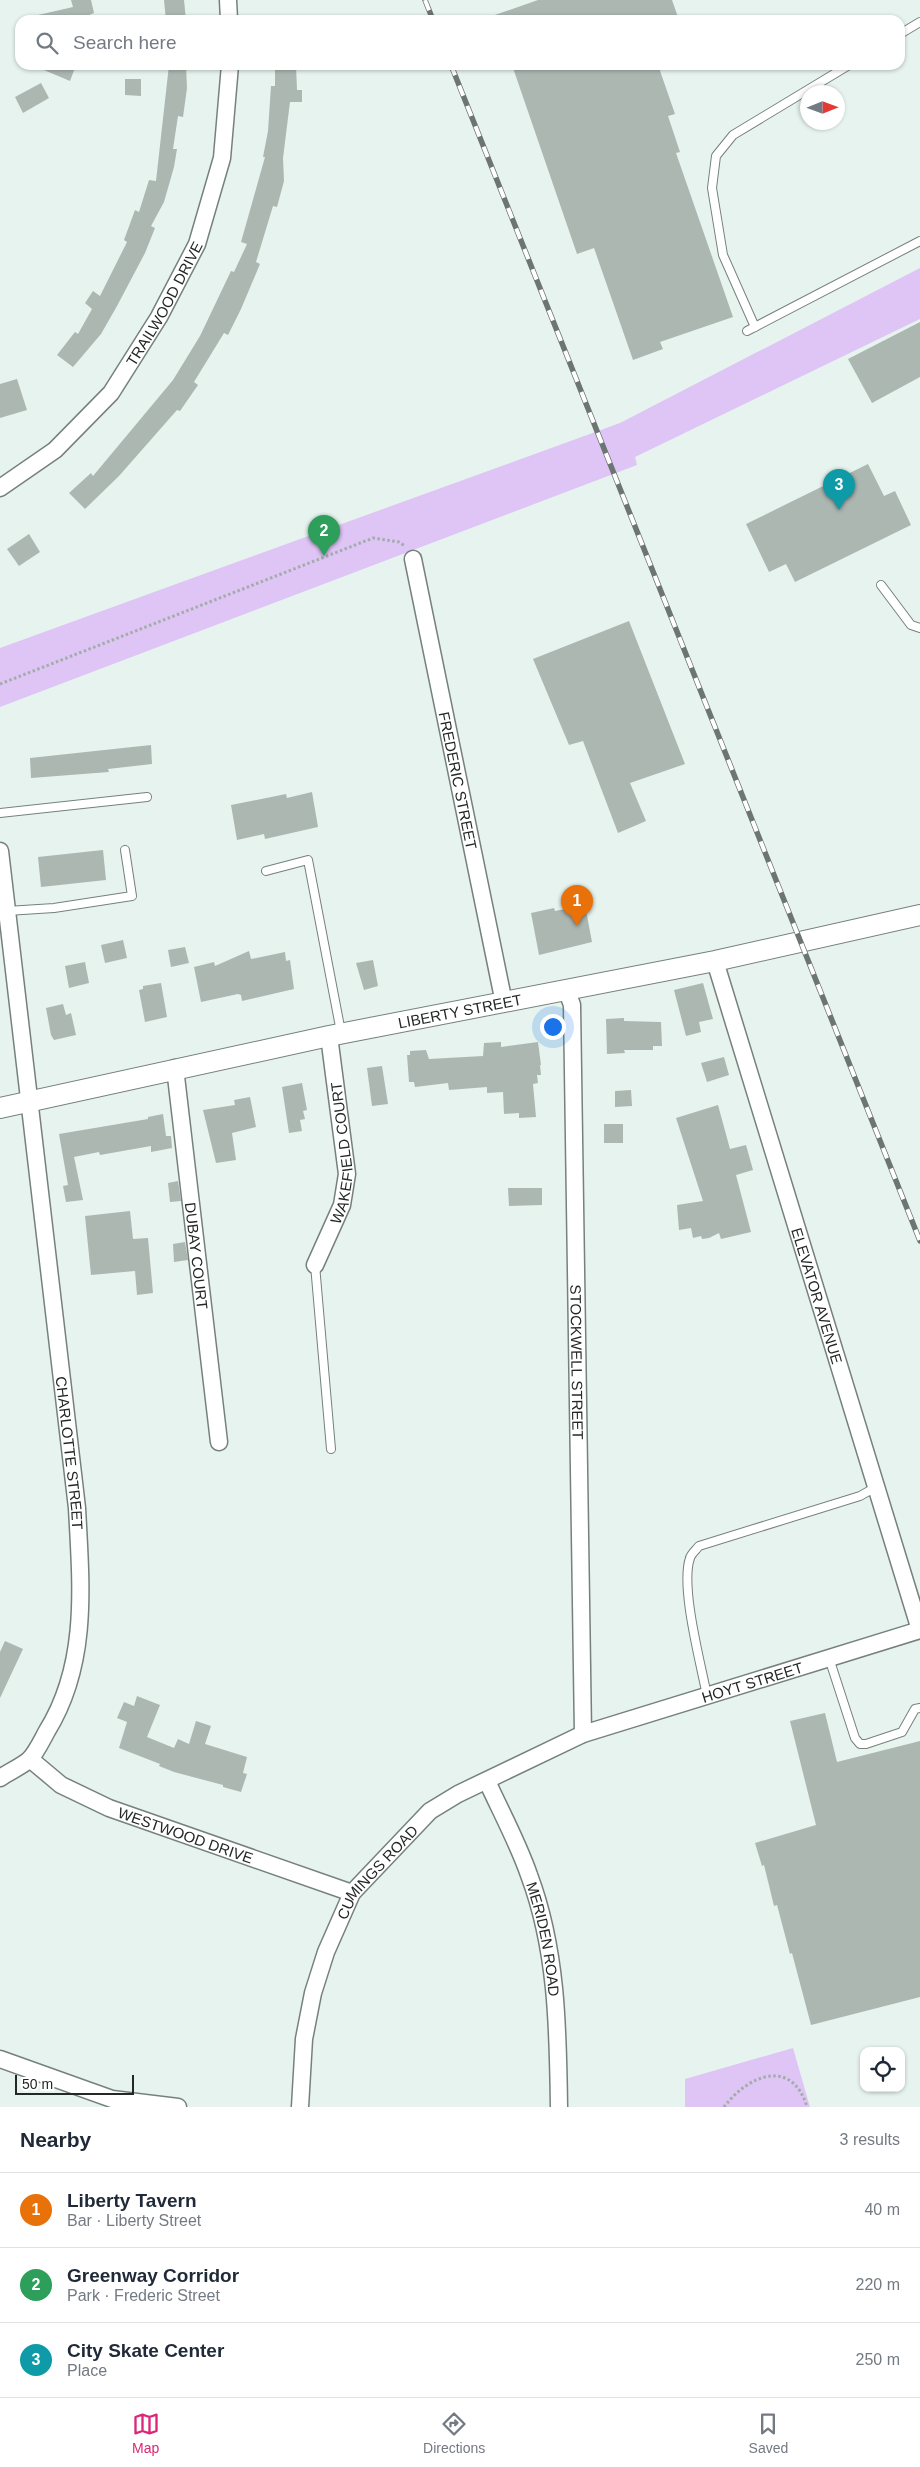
<!DOCTYPE html>
<html lang="en">
<head>
<meta charset="utf-8">
<style>
  body { margin:0; font-family:Arial,sans-serif; background:#f6f6f7; color:#1f2937 }
  .controls { position:absolute; right:15px; bottom:15px; display:grid; overflow:hidden; border-radius:10px; box-shadow:0 1px 4px #0004 }
  .controls button { width:45px; height:45px; display:grid; place-items:center; padding:0; border:0; border-bottom:1px solid #e0e1e3; background:#fff; color:#1f2937; font:25px sans-serif }
  .compass { position:absolute; left:800px; top:85px; width:45px; height:45px; border-radius:50%; background:#fff; box-shadow:0 1px 4px #0004; rotate:89deg }
  .scale { position:absolute; left:15px; bottom:12px; width:119px; box-sizing:border-box; padding-left:5px; border:2px solid #232826; border-top:0; font-size:14px; line-height:18px; white-space:nowrap; color:#232826; -webkit-text-stroke:4px #fff; paint-order:stroke }
  .you { position:absolute; left:552px; top:1026px; width:18px; height:18px; margin:-12px; border:4px solid #fff; border-radius:50%; background:#1a73e8; box-shadow:0 0 0 8px #1a73e833 }
  .badge { display:grid; place-items:center; width:32px; height:32px; border-radius:50%; background:#db2777; color:#fff; font-size:16px; font-weight:700 }
  .pin { position:absolute; translate:-50% -41px; filter:drop-shadow(0 1px 2px #0008) }
  .pin::after { content:''; position:absolute; top:26px; width:18px; height:15px; background:inherit; clip-path:polygon(0 0,100% 0,50% 100%) }
  .list { margin:0; padding:0; list-style:none }
  h2 { display:flex; justify-content:space-between; align-items:center; height:65px; margin:0; padding:0 20px; font-size:21px }
  h2 small { font-size:16px; font-weight:400; color:#747a83 }
  .list li { display:grid; grid-template-columns:32px 1fr auto; gap:15px; align-items:center; box-sizing:border-box; height:75px; padding:0 20px; border-top:1px solid #e0e1e3 }
  .list b { display:block; font-size:19px; white-space:nowrap }
  .list p { margin:0; font-size:16px; white-space:nowrap; color:#747a83 }
  .list em { font-size:16px; font-style:normal; color:#747a83 }
  .icon { flex:none; width:28px; height:28px; fill:none; stroke:currentColor; stroke-width:2; stroke-linecap:round; stroke-linejoin:round }
  .map { position:relative; flex:none; width:920px; height:2107px; overflow:hidden }
  .search { position:absolute; background:#fff; box-shadow:0 1px 4px #0004; left:15px; right:15px; top:15px; height:55px; display:flex; align-items:center; gap:12px; box-sizing:border-box; padding:0 18px; border-radius:15px; color:#747a83; font-size:19px }
  .sheet { height:290px; background:#fff }
  nav { display:flex; justify-content:space-around; align-items:center; box-sizing:border-box; height:70px; border-top:1px solid #e0e1e3; background:#fff; font-size:14px; color:#747a83 }
  nav a { display:grid; justify-items:center; gap:2px }
  nav .on { color:#db2777 }
  .map>svg:first-child { display:block }
  .green { fill:#dec5f5 }
  .building { fill:#acb7b2 }
  .lines { fill:none; stroke-linecap:round; stroke-linejoin:round }
  .service-casing { stroke:#76817c; stroke-width:10 }
  .minor-casing { stroke:#76817c; stroke-width:19 }
  .tertiary-casing { stroke:#76817c; stroke-width:22 }
  .path { stroke:#a3aca8; stroke-width:3; stroke-dasharray:2.5 2.5; stroke-linecap:butt }
  .service { stroke:#fff; stroke-width:8 }
  .minor { stroke:#fff; stroke-width:16 }
  .tertiary { stroke:#fff; stroke-width:20 }
  .rail-casing { stroke:#6d7572; stroke-width:5.5 }
  .rail { stroke:#fff; stroke-width:4; stroke-dasharray:11; stroke-linecap:butt }
  .labels { text-anchor:middle; dominant-baseline:central; stroke-width:4; stroke-linejoin:round; paint-order:stroke }
  .street-label { font-size:15px; fill:#232826; stroke:#fff }
</style>
</head>
<body>
<div class="map">
<svg width="920" height="2107" viewBox="0 0 920 2107">
  <rect width="100%" height="100%" fill="#e7f3ee"/>
  <!-- green -->
  <g class="green">
    <polygon points="920,268 920,319 635,457 637,465 0,707 0,648 620,423"/>
    <polygon points="793,2048 810,2107 685,2107 685,2079"/>
  </g>
  <!-- building -->
  <g class="building">
    <polygon points="71,0 91,0 94,13 89,15 90,20 39,20 38,15 73,7"/>
    <polygon points="164,0 184,0 186,20 166,20"/>
    <polygon points="538,0 672,0 679,20 487,20 486,18"/>
    <polygon points="32,65 76,65 70,81"/>
    <polygon points="169,65 186,65 187,88 183,117 178,116 173,149 177,149 174,167 164,202 151,226 155,228 145,253 117,306 101,334 73,367 57,355 75,332 78,334 92,309 85,303 93,291 100,296 127,242 124,240 135,210 139,212 149,180 156,181"/>
    <polygon points="275,65 296,65 297,90 302,90 302,102 290,102 283,158 284,181 277,207 273,206 256,262 260,264 241,309 228,335 224,333 194,382 198,385 180,411 177,410 119,476 85,509 69,493 91,473 93,476 173,380 200,336 231,271 234,272 247,244 241,242 265,157 263,157 268,131 271,86 275,86"/>
    <polygon points="512,65 658,65 675,114 668,116 680,152 676,153 733,317 660,342 663,349 633,360 594,248 577,254"/>
    <polygon points="125,79 141,79 141,96 125,95"/>
    <polygon points="41,83 49,98 23,113 15,97"/>
    <polygon points="920,322 920,377 872,403 848,359"/>
    <polygon points="17,379 27,410 0,418 0,384"/>
    <polygon points="868,464 884,496 895,491 911,525 795,582 786,564 769,572 746,524"/>
    <polygon points="29,534 40,552 19,566 7,549"/>
    <polygon points="629,621 685,764 630,783 646,821 618,833 583,741 569,745 533,659"/>
    <polygon points="151,745 152,764 108,769 109,772 31,778 30,758"/>
    <polygon points="312,792 318,827 265,839 264,834 237,840 231,805 286,794 287,798"/>
    <polygon points="103,850 106,880 41,887 38,857"/>
    <polygon points="585,905 592,942 539,955 531,913 554,908 555,911"/>
    <polygon points="123,940 127,958 105,963 101,945"/>
    <polygon points="185,947 189,963 171,967 168,950"/>
    <polygon points="249,951 251,959 285,952 286,961 290,960 294,989 242,1001 241,995 238,994 201,1002 194,967 214,962 215,966"/>
    <polygon points="373,960 378,986 364,990 356,963"/>
    <polygon points="85,962 89,983 69,988 65,966"/>
    <polygon points="161,983 167,1017 145,1022 139,990 143,989 143,986"/>
    <polygon points="703,983 713,1019 699,1022 701,1032 686,1036 674,990"/>
    <polygon points="63,1004 66,1015 71,1013 76,1035 54,1040 51,1035 46,1008"/>
    <polygon points="624,1018 624,1021 661,1022 662,1046 653,1046 653,1050 624,1050 625,1053 607,1054 606,1019"/>
    <polygon points="501,1042 501,1047 538,1042 541,1065 540,1065 541,1075 537,1075 538,1083 533,1084 536,1117 519,1118 519,1113 504,1114 503,1092 487,1093 487,1087 449,1090 448,1083 415,1087 414,1082 409,1082 407,1055 410,1055 410,1051 426,1050 429,1059 483,1056 484,1043"/>
    <polygon points="724,1057 729,1075 707,1082 701,1063"/>
    <polygon points="382,1066 388,1104 372,1106 367,1068"/>
    <polygon points="302,1083 307,1110 303,1111 305,1119 300,1120 302,1131 289,1133 282,1087"/>
    <polygon points="631,1090 632,1106 615,1107 615,1091"/>
    <polygon points="250,1097 256,1127 232,1133 236,1160 216,1163 203,1110 235,1105 234,1100"/>
    <polygon points="718,1105 730,1149 746,1145 753,1170 736,1175 751,1232 721,1239 719,1233 709,1238 702,1239 701,1236 693,1238 691,1228 679,1230 677,1205 703,1201 676,1118"/>
    <polygon points="163,1114 166,1136 171,1136 172,1148 151,1152 151,1146 100,1155 99,1152 74,1157 83,1200 66,1202 63,1186 68,1185 59,1134 148,1119 148,1117"/>
    <rect x="604" y="1124" width="19" height="19"/>
    <polygon points="178,1181 181,1201 170,1202 168,1183"/>
    <polygon points="508,1188 542,1188 542,1205 509,1206"/>
    <polygon points="130,1211 133,1239 148,1238 153,1293 137,1295 135,1271 91,1275 85,1216"/>
    <polygon points="185,1242 188,1260 174,1262 173,1244"/>
    <polygon points="5,1641 23,1649 0,1698 0,1652"/>
    <polygon points="137,1696 160,1705 147,1737 174,1748 178,1739 189,1744 196,1721 211,1726 205,1744 247,1757 243,1773 247,1774 241,1792 223,1787 223,1785 174,1772 159,1766 160,1764 119,1748 127,1722 117,1718 124,1702 134,1706"/>
    <polygon points="825,1713 837,1762 920,1741 920,1997 811,2025 792,1953 790,1954 777,1905 774,1906 764,1865 762,1866 755,1843 816,1825 790,1721"/>
  </g>
  <g class="lines">
    <defs>
      <g id="service">
        <polyline points="900,34 920,22"/>
        <polyline points="755,327 723,255 712,188 716,156 733,135 849,65"/>
        <polyline points="747,331 920,241"/>
        <polyline points="881,585 911,625 920,628"/>
        <polyline points="0,813 147,797"/>
        <polyline points="266,871 308,860 341,1032"/>
        <polyline points="7,911 54,908 132,896 125,850"/>
        <polyline points="315,1265 331,1449"/>
        <polyline points="829,1658 855,1738 860,1744 866,1744 902,1732 915,1709 920,1708"/>
        <path d="M 707,1696 C 701,1664 680,1587 690,1558 C 691,1554 696,1550 699,1546 L 860,1496 L 876,1487"/>
      </g>
      <g id="minor">
        <polyline points="228,0 229,20"/>
        <path id="s1" d="M 0,488 L 55,450 L 111,393 L 159,317 L 197,244 L 222,158 L 230,65"/>
        <path id="s2" d="M 413,559 L 504,1003"/>
        <path id="s3" d="M 0,851 L 77,1508 C 81,1585 89,1663 47,1731 C 42,1740 36,1753 29,1760 C 20,1767 9,1772 0,1778"/>
        <path id="s4" d="M 715,961 L 920,1630"/>
        <path id="s5" d="M 567,991 L 572,1005 L 583,1734"/>
        <path id="s6" d="M 175,1068 L 219,1442"/>
        <path id="s7" d="M 315,1265 L 342,1205 L 347,1174 L 329,1036"/>
        <path id="s8" d="M 30,1759 L 61,1785 L 109,1808 L 352,1893"/>
        <path id="s9" d="M 487,1781 C 501,1812 518,1843 529,1875 C 557,1949 558,2029 559,2107"/>
        <polyline points="0,2059 112,2099 178,2107"/>
        <path id="s10" d="M 300,2107 L 304,2039 L 313,1993 L 326,1952 L 352,1893 L 430,1811 L 458,1794 L 583,1734 L 920,1630"/>
      </g>
      <g id="tertiary">
        <path id="s11" d="M 0,1108 L 329,1036 L 715,961 L 920,915"/>
      </g>
    </defs>
    <!-- service casing -->
    <use href="#service" class="service-casing"/>
    <!-- minor casing -->
    <use href="#minor" class="minor-casing"/>
    <!-- tertiary casing -->
    <use href="#tertiary" class="tertiary-casing"/>
    <!-- path -->
    <g class="path">
      <polyline points="0,684 373,538 399,542 405,546"/>
      <path d="M 724,2107 C 748,2075 792,2057 807,2107"/>
    </g>
    <!-- service -->
    <use href="#service" class="service"/>
    <!-- minor -->
    <use href="#minor" class="minor"/>
    <!-- tertiary -->
    <use href="#tertiary" class="tertiary"/>
    <defs>
      <g id="rail">
        <polyline points="425,0 433,20"/>
        <polyline points="451,65 920,1241"/>
      </g>
    </defs>
    <!-- rail casing -->
    <use href="#rail" class="rail-casing"/>
    <!-- rail -->
    <use href="#rail" class="rail"/>
  </g>
  <g class="labels">
    <!-- street labels -->
    <g class="street-label">
      <text stroke="none"><textPath href="#s1" startOffset="251">TRAILWOOD DRIVE</textPath></text>
      <text stroke="none"><textPath href="#s2" startOffset="226">FREDERIC STREET</textPath></text>
      <text stroke="none"><textPath href="#s11" startOffset="470">LIBERTY STREET</textPath></text>
      <text stroke="none"><textPath href="#s7" startOffset="118">WAKEFIELD COURT</textPath></text>
      <text stroke="none"><textPath href="#s6" startOffset="189">DUBAY COURT</textPath></text>
      <text stroke="none"><textPath href="#s4" startOffset="350">ELEVATOR AVENUE</textPath></text>
      <text stroke="none"><textPath href="#s5" startOffset="372">STOCKWELL STREET</textPath></text>
      <text stroke="none"><textPath href="#s3" startOffset="606">CHARLOTTE STREET</textPath></text>
      <text stroke="none"><textPath href="#s10" startOffset="684">HOYT STREET</textPath></text>
      <text stroke="none"><textPath href="#s8" startOffset="175">WESTWOOD DRIVE</textPath></text>
      <text stroke="none"><textPath href="#s10" startOffset="254">CUMINGS ROAD</textPath></text>
      <text stroke="none"><textPath href="#s9" startOffset="169">MERIDEN ROAD</textPath></text>
    </g>
  </g>
</svg>
<div class="controls">
<button><svg class="icon" aria-label="locate" viewBox="0 0 24 24"><circle cx="12" cy="12" r="6"/><path d="M12 2v4M12 18v4M2 12h4M18 12h4"/></svg></button>
</div>
<svg class="compass" viewBox="-18 -18 36 36"><path d="M0-13l5 13h-10z" fill="#e53935"/><path d="M0 13l5-13h-10z" fill="#747a83"/></svg>
<div class="scale">50 m</div>
<div class="you"></div>
<div class="pin badge" style="left:577px;top:926px;background:#e8710a">1</div>
<div class="pin badge" style="left:324px;top:556px;background:#2e9e5b">2</div>
<div class="pin badge" style="left:839px;top:510px;background:#0f9aa8">3</div>
<div class="search"><svg class="icon" aria-label="search" viewBox="0 0 24 24"><circle cx="10" cy="10" r="6"/><path d="M15 15l6 6"/></svg>Search here</div>
</div>
<section class="sheet">
<h2>Nearby<small>3 results</small></h2>
<ul class="list">
<li><span class="badge" style="background:#e8710a">1</span><div><b>Liberty Tavern</b><p>Bar · Liberty Street</p></div><em>40 m</em></li>
<li><span class="badge" style="background:#2e9e5b">2</span><div><b>Greenway Corridor</b><p>Park · Frederic Street</p></div><em>220 m</em></li>
<li><span class="badge" style="background:#0f9aa8">3</span><div><b>City Skate Center</b><p>Place</p></div><em>250 m</em></li>
</ul>
</section>
<nav>
<a class="on"><svg class="icon" aria-label="map" viewBox="0 0 24 24"><path d="M3 6l6-2 6 2 6-2v14l-6 2-6-2-6 2zM9 4v14M15 6v14"/></svg>Map</a>
<a><svg class="icon" aria-label="directions" viewBox="0 0 24 24"><path d="M12 3l9 9-9 9-9-9zM9 14v-3h6M13 9l2 2-2 2"/></svg>Directions</a>
<a><svg class="icon" aria-label="saved" viewBox="0 0 24 24"><path d="M7 4h10v16l-5-4-5 4z"/></svg>Saved</a>
</nav>
</body>
</html>
